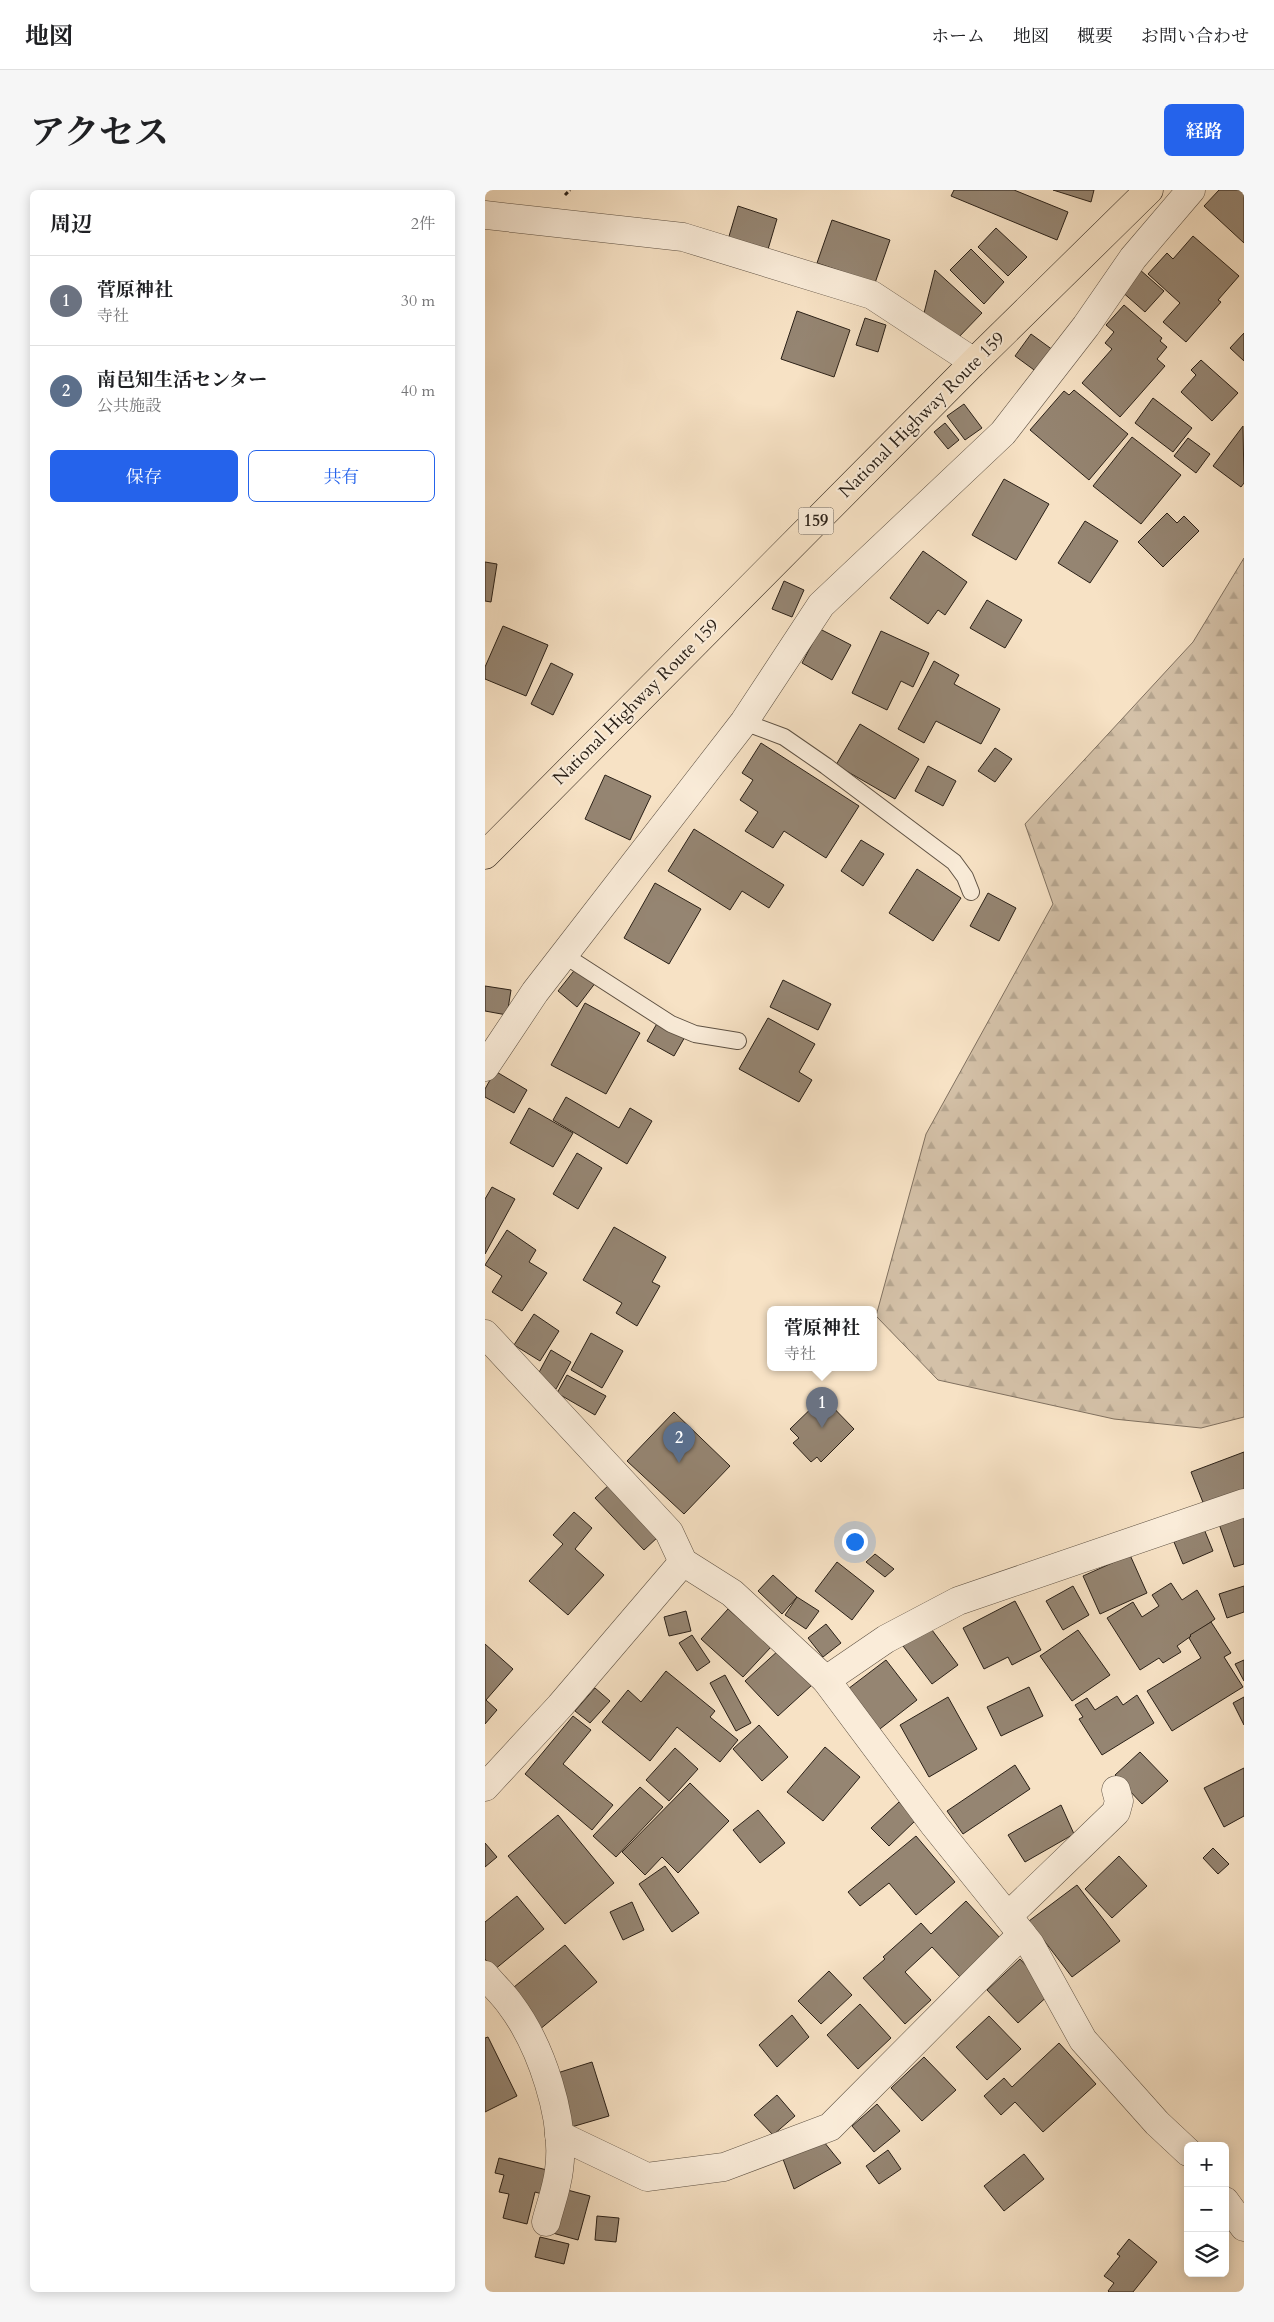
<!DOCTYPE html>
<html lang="ja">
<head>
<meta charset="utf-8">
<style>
  body { margin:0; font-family:Cardo,"Noto Serif JP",serif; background:#f6f6f6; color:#202124 }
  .controls { position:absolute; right:15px; bottom:15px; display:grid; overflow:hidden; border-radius:8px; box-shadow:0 2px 12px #0003 }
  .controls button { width:45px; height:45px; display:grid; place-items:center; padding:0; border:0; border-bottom:1px solid #e0e0e0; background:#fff; color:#202124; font:25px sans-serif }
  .you { position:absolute; left:369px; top:1351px; width:18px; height:18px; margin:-12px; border:4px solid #fff; border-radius:50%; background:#1a73e8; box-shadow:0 0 0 8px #1a73e833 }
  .badge { display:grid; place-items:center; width:32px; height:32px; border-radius:50%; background:#2563eb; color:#fff; font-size:16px; font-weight:700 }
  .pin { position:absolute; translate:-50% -41px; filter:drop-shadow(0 1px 2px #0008) }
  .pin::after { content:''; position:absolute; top:26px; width:18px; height:15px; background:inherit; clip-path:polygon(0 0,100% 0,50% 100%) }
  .popup { position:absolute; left:282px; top:1116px; width:110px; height:65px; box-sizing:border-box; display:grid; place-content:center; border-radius:8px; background:#fff; filter:drop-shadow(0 1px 4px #0005); font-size:16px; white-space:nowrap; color:#757577 }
  .popup b { font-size:19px; color:#202124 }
  .popup::after { content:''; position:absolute; left:50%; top:100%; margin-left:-10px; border:10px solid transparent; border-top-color:#fff }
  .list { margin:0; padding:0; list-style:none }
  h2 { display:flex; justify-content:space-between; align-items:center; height:65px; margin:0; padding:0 20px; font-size:21px }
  h2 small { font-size:16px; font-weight:400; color:#757577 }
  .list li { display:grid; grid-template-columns:32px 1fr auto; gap:15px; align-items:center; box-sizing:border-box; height:90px; padding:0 20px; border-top:1px solid #e0e0e0 }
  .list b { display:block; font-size:19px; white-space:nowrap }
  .list p { margin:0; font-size:16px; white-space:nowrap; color:#757577 }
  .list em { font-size:16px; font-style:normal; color:#757577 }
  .actions { display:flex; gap:10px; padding:15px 20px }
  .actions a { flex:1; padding:11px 0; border:1px solid #2563eb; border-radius:8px; text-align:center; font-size:18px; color:#2563eb }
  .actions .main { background:#2563eb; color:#fff }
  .icon { flex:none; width:28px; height:28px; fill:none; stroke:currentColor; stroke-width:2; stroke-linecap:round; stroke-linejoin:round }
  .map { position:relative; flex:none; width:759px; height:2102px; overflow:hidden; border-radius:8px }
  header { display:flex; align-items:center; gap:30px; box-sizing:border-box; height:70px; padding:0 25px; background:#fff; border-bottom:1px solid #e0e0e0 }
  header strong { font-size:24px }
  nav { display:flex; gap:28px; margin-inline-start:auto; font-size:18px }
  .intro { display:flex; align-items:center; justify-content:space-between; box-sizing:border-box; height:120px; padding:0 30px }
  h1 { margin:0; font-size:35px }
  .button { padding:12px 22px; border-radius:8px; background:#2563eb; color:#fff; font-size:18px; font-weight:700 }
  main { display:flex; gap:30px; padding:0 30px }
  aside { flex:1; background:#fff; border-radius:8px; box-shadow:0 2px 12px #0003 }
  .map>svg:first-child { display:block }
  .forest { fill:url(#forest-firs); stroke:#807160 }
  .building { fill:#958572; stroke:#2b2118 }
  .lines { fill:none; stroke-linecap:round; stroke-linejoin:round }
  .lane-casing { stroke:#5e5143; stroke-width:18 }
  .street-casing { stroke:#5e5143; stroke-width:29 }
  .highway-casing { stroke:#2b2118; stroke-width:29 }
  .path { stroke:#2b2118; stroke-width:3; stroke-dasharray:4 2.5; stroke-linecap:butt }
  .lane { stroke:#faecd9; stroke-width:16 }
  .street { stroke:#faecd9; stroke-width:28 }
  .highway { stroke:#f7e2c5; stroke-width:28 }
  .labels { text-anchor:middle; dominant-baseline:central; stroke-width:4; stroke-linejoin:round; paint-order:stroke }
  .shield { fill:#faecd9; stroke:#695e52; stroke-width:1 }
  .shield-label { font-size:16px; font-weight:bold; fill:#2b2118 }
  .street-label { font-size:18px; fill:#2b2118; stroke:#faecd9 }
</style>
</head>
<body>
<header>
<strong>地図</strong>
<nav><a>ホーム</a><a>地図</a><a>概要</a><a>お問い合わせ</a></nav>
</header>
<div class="intro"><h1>アクセス</h1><a class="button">経路</a></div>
<main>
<aside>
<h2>周辺<small>2件</small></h2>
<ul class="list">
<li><span class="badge" style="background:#6b7280">1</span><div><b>菅原神社</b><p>寺社</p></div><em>30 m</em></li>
<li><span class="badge" style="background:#5c6f8a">2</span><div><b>南邑知生活センター</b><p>公共施設</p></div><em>40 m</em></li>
</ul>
<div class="actions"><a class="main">保存</a><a>共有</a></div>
</aside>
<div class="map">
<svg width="759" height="2102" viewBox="0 0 759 2102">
  <defs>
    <pattern id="forest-firs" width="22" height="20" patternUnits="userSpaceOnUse" patternTransform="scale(1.25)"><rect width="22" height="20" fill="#d4c1a8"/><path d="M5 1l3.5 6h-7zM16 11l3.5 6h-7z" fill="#b6a690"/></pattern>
  </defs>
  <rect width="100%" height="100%" fill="#f7e2c5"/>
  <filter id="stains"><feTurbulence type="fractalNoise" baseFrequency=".004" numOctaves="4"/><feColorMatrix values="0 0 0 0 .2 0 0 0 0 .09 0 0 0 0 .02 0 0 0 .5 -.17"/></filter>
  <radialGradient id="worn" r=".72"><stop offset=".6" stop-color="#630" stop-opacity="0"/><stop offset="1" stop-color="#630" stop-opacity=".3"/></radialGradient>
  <!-- forest -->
  <polygon class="forest" points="759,368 759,1227 716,1238 629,1229 453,1190 391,1126 441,944 568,714 540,634 708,452"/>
  <!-- building -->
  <g class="building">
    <polygon points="469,0 529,0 583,22 572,50 466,6"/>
    <polygon points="568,0 609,0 606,12"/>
    <polygon points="734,0 759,0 759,53 719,16"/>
    <polygon points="253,16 292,29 281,66 242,53"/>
    <polygon points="347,30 405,50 390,93 332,73"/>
    <polygon points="511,38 542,67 523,86 493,57"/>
    <polygon points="708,46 754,86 733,110 736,112 701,152 678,132 695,113 663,84 682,63 688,69"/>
    <polygon points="486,59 519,92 499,114 465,80"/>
    <polygon points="654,79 679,101 660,122 635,100"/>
    <polygon points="450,80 497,123 471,150 439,123"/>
    <polygon points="639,115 677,148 675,151 682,157 672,169 680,176 635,227 597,193 627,159 620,153 629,142 621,135"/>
    <polygon points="312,121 365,140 349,187 296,169"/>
    <polygon points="380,128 401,135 393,162 371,155"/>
    <polygon points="759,143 759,171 745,158"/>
    <polygon points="546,144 572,163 556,185 530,166"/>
    <polygon points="716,170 753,203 727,231 696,202 711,185 706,180"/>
    <polygon points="589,200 643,244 604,290 545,240 579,201 584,205"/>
    <polygon points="668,208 707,238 688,262 650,233"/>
    <polygon points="479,214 497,238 480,250 462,226"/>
    <polygon points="460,233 474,250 463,259 449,242"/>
    <polygon points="758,236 759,293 756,297 728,276"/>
    <polygon points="647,247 696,285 656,334 608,296"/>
    <polygon points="703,248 725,264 711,283 689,266"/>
    <polygon points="519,289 564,314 531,370 487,345"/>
    <polygon points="682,323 692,333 699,326 714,341 678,377 653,352"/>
    <polygon points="600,331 633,351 605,393 573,373"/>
    <polygon points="438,361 482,392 460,425 453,420 443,434 405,408"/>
    <polygon points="0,372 12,374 6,412 0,411"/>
    <polygon points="299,391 319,400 307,427 287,419"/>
    <polygon points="502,410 537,430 520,458 485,438"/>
    <polygon points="18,436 63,455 41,506 0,489 0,477"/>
    <polygon points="335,439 366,455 347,490 317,473"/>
    <polygon points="396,441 444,463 428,497 416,491 402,520 367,503"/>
    <polygon points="449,471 474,485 469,494 515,519 496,554 451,531 439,553 413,539"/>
    <polygon points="66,473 88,484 68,525 46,514"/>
    <polygon points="375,534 434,569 410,609 351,575"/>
    <polygon points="276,553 374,616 341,668 299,641 288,658 260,641 273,622 255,610 268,590 257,583"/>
    <polygon points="510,558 527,569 510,592 493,581"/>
    <polygon points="443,576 471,591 458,616 430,601"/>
    <polygon points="120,585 166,606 145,650 100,629"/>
    <polygon points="209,639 299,695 284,718 257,701 245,720 183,681"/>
    <polygon points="376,650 399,664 378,696 356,681"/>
    <polygon points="432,679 476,708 448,751 404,723"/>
    <polygon points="170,693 216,719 184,774 139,748"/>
    <polygon points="503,703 531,718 514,751 485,736"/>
    <polygon points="92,777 111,792 92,817 73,801"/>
    <polygon points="298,790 346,814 333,840 285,817"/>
    <polygon points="0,796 26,800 22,825 0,821"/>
    <polygon points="100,813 155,843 121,904 66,875"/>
    <polygon points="283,828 330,854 314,882 327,890 314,912 254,879"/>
    <polygon points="174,830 201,845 189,866 162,851"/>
    <polygon points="10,881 42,900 29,923 0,907 0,899"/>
    <polygon points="81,907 134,938 145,918 167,931 142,974 68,930"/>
    <polygon points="44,918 88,943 68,977 25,953"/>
    <polygon points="92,963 117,978 93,1019 68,1004"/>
    <polygon points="7,997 30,1009 0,1064 0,1009"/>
    <polygon points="129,1037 181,1067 167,1092 175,1096 152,1136 131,1123 137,1113 98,1090"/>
    <polygon points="22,1040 51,1060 44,1072 62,1083 37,1121 7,1102 17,1086 0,1075"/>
    <polygon points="49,1124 74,1141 55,1171 29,1155"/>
    <polygon points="106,1143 138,1161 117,1198 86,1180"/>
    <polygon points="66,1160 86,1172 71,1199 51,1188"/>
    <polygon points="82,1185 121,1206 110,1225 72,1203"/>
    <polygon points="338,1207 369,1239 336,1272 332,1267 326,1272 308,1253 314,1248 305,1239"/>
    <polygon points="189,1222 245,1276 199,1324 142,1271"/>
    <polygon points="759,1262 759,1305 721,1320 706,1282"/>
    <polygon points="125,1294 174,1346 159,1360 110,1308"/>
    <polygon points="89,1322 107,1338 90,1359 119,1385 83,1425 44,1391 78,1354 68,1345"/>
    <polygon points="759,1322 759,1374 749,1377 733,1331"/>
    <polygon points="719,1339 728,1361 698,1374 689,1352"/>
    <polygon points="390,1364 409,1379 400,1387 381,1372"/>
    <polygon points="645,1365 662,1403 615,1424 598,1386"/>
    <polygon points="352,1372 389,1401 367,1430 330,1401"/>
    <polygon points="288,1385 312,1407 297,1424 273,1401"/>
    <polygon points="686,1393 697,1410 712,1400 730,1429 692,1456 696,1462 678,1473 674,1468 655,1480 622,1428 648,1412 657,1427 674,1416 667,1405"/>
    <polygon points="588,1396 604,1425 578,1440 561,1411"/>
    <polygon points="759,1396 759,1422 742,1428 734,1404"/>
    <polygon points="312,1407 334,1421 321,1439 300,1425"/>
    <polygon points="530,1411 556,1460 527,1475 523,1467 499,1479 478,1438"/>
    <polygon points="243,1419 286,1457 258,1487 216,1449"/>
    <polygon points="201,1421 206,1441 184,1446 179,1427"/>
    <polygon points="726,1432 746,1463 739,1467 758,1497 687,1541 662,1501 716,1468 704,1448 706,1446 705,1445"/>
    <polygon points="341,1434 356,1453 338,1467 323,1448"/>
    <polygon points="444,1436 473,1475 447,1494 418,1456"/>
    <polygon points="593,1440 625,1485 587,1511 555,1466"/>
    <polygon points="207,1445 225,1472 212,1481 194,1453"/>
    <polygon points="0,1454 28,1479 1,1510 12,1520 0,1534"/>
    <polygon points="295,1459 327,1495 293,1526 260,1491"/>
    <polygon points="401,1470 432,1510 391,1542 359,1502"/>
    <polygon points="759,1470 759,1491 750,1474"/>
    <polygon points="181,1481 230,1521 225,1527 253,1550 235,1572 192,1537 165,1571 117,1532 143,1500 156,1512"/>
    <polygon points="240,1485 266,1533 251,1541 225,1493"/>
    <polygon points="544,1497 558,1526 516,1546 502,1517"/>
    <polygon points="110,1498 125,1511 105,1533 90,1521"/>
    <polygon points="652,1505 669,1533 617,1565 594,1529 598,1527 590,1515 602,1508 610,1520 632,1506 638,1515"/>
    <polygon points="463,1507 492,1559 444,1587 415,1535"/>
    <polygon points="759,1507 759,1535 748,1513"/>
    <polygon points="88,1526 106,1540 78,1574 128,1615 107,1640 40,1584"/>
    <polygon points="274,1535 303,1567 277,1591 248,1559"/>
    <polygon points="340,1557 375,1587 338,1631 302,1602"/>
    <polygon points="190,1558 213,1579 184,1611 161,1590"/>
    <polygon points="655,1562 683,1591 657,1614 630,1585"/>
    <polygon points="530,1575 545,1599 478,1644 462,1621"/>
    <polygon points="759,1578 759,1626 739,1637 719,1598"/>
    <polygon points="205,1593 244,1631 193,1683 177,1667 160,1685 137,1662"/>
    <polygon points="155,1597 178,1617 131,1667 108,1646"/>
    <polygon points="414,1612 431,1630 404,1656 386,1638"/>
    <polygon points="576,1615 589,1644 540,1672 523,1645"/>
    <polygon points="273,1620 300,1653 275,1673 248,1640"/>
    <polygon points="73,1625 129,1693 80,1734 23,1666"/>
    <polygon points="431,1646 470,1692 431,1725 404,1693 375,1716 363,1702"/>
    <polygon points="0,1653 12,1667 0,1677"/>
    <polygon points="728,1658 744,1674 733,1684 718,1668"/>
    <polygon points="634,1666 662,1696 627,1728 600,1699"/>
    <polygon points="180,1676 214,1723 187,1742 154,1694"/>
    <polygon points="592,1695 635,1751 587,1787 544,1731"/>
    <polygon points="32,1706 59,1739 9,1780 0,1769 0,1732"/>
    <polygon points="481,1711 516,1749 475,1787 447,1757 420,1782 446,1810 420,1834 378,1788 400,1769 398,1767 436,1733 446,1744"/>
    <polygon points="147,1712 159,1740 138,1750 125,1722"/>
    <polygon points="80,1755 112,1792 54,1840 23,1802"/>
    <polygon points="535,1769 566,1803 533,1833 502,1800"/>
    <polygon points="344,1781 367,1805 336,1834 313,1811"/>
    <polygon points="375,1814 406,1848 373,1879 342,1845"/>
    <polygon points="307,1825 324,1847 292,1877 274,1855"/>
    <polygon points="504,1826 536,1859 502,1890 471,1857"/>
    <polygon points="3,1847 32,1906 0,1922 0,1848"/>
    <polygon points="574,1853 611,1894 558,1942 530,1912 516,1925 499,1906 519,1888 527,1897"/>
    <polygon points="439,1867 471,1900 437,1931 406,1898"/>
    <polygon points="107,1872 124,1926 83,1938 66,1885"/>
    <polygon points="292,1905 310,1926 288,1945 269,1925"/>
    <polygon points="392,1914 415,1941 389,1962 367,1936"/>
    <polygon points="339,1952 356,1973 309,1999 298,1969"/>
    <polygon points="403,1960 416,1979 394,1994 381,1976"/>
    <polygon points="539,1964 559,1989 519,2021 499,1996"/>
    <polygon points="14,1968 62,1980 57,2004 50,2002 42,2034 18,2028 24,2004 14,2002 19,1985 10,1983"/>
    <polygon points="75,1998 105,2006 93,2050 64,2042"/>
    <polygon points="112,2026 134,2028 131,2052 110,2050"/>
    <polygon points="55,2047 84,2054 79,2074 50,2067"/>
    <polygon points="644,2049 672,2072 648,2102 624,2102 623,2101 629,2093 619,2086 635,2066 632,2064"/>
  </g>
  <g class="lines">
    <defs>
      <g id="lane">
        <polyline points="259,532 299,547 341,576 469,672 480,687 486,702"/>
        <polyline points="79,765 186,834 210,844 253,851"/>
      </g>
      <g id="street">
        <polyline points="0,25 198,47 387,105 489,172"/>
        <polyline points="0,877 50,802 259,532 336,415 518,243 601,136 648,68 706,0"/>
        <polyline points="0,1144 184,1342 198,1372 247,1403 341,1490 450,1636 545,1754 598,1850 672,1933 703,1962"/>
        <polyline points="341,1490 401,1449 473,1411 759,1313"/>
        <polyline points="0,1597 75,1516 198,1372"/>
        <polyline points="523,1726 631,1622 634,1611 631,1600"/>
        <path d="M 0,1785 C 8,1795 18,1804 25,1814 C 56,1855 81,1929 74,1980 C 72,1998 65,2016 61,2032"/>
        <polyline points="74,1945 162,1987 239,1977 345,1937 537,1744"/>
        <polyline points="740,2011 759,2037"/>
      </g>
      <polyline id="highway" points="0,665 489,172 664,0"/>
    </defs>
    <!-- lane casing -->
    <use href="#lane" class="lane-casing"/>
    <!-- street casing -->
    <use href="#street" class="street-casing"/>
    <!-- highway casing -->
    <use href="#highway" class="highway-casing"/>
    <!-- path -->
    <polyline class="path" points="80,5 85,0"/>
    <!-- lane -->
    <use href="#lane" class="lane"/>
    <!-- street -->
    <use href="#street" class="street"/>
    <!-- highway -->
    <use href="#highway" class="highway"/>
  </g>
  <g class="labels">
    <!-- shield labels -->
    <rect class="shield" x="313.5" y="317.5" width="35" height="27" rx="4"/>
    <g class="shield-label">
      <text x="331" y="331">159</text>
    </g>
    <!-- street labels -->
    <g class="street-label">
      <text transform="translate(437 225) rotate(-45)">National Highway Route 159</text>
      <text transform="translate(151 512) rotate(-45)">National Highway Route 159</text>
    </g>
  </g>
  <rect width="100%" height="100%" filter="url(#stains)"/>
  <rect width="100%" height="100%" fill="url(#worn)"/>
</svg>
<div class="controls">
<button>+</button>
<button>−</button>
<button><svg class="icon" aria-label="layers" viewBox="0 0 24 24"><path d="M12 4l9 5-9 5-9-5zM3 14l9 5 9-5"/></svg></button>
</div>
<div class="you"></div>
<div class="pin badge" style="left:337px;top:1238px;background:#6b7280">1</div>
<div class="popup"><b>菅原神社</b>寺社</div>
<div class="pin badge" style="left:194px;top:1273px;background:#5c6f8a">2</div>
</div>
</main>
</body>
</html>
